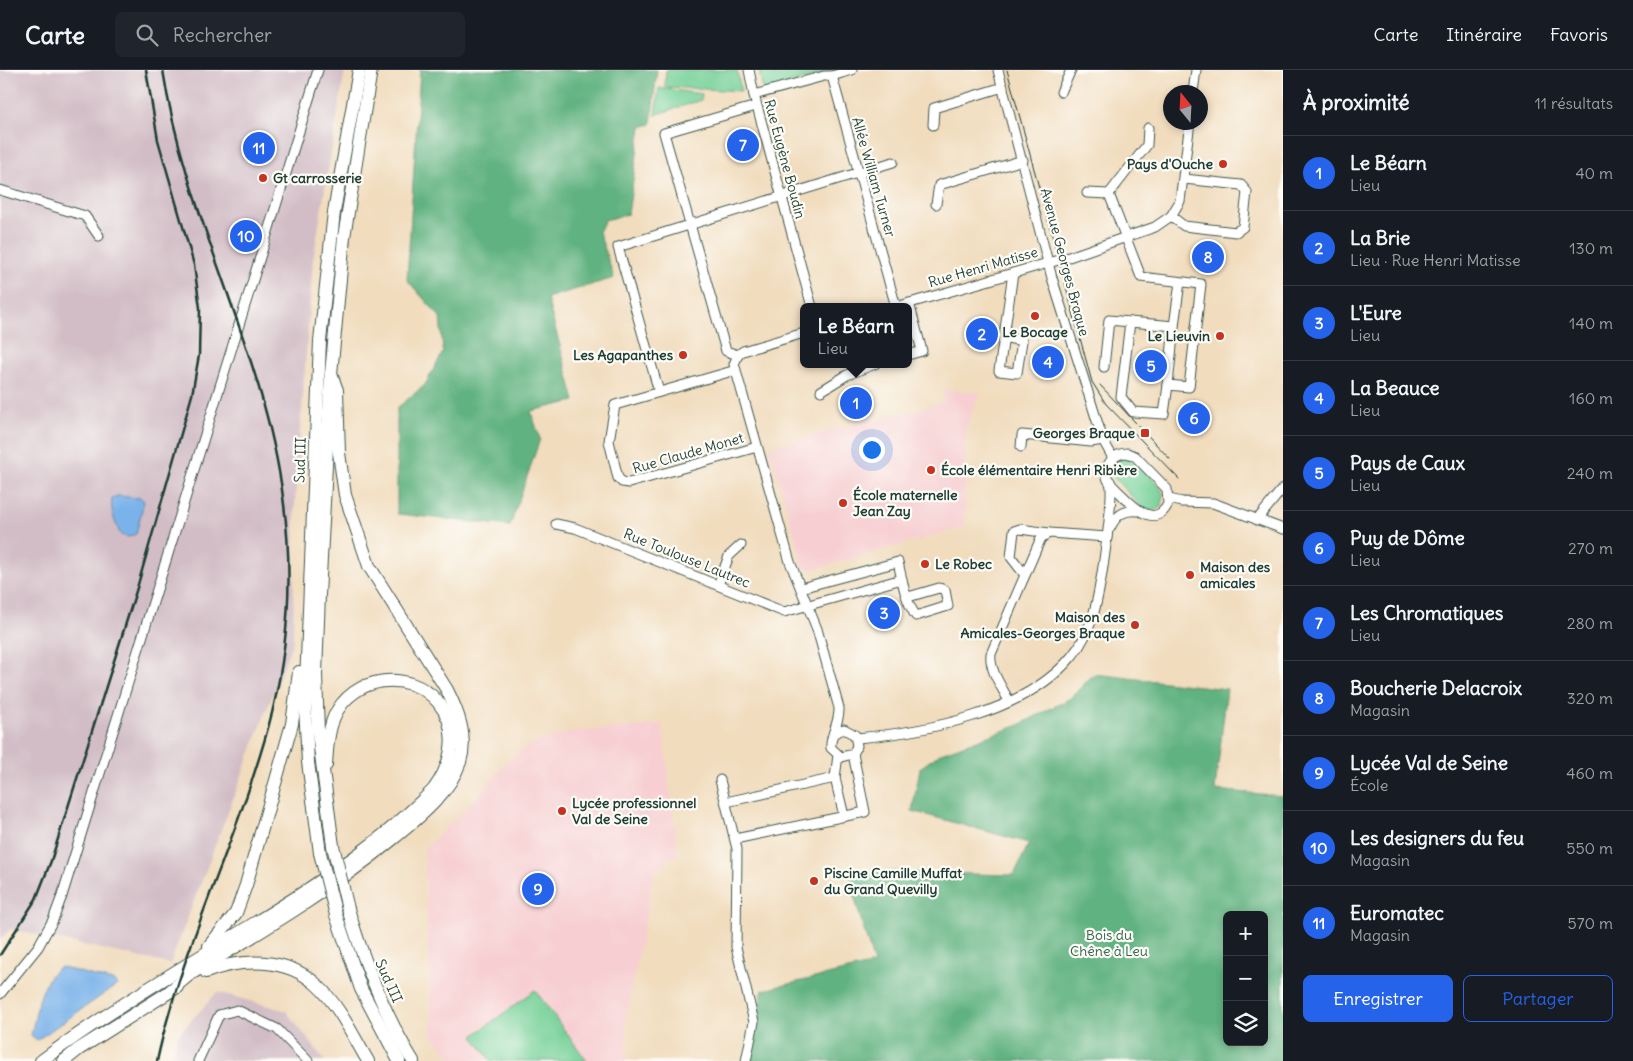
<!DOCTYPE html>
<html lang="fr">
<head>
<meta charset="utf-8">
<style>
  body { margin:0; font-family:Delius,sans-serif; background:#20242c; color:#f1f3f6 }
  .controls { position:absolute; right:15px; bottom:15px; display:grid; overflow:hidden; border-radius:8px; box-shadow:0 2px 8px #0003 }
  .controls button { width:45px; height:45px; display:grid; place-items:center; padding:0; border:0; border-bottom:1px solid #363941; background:#171b24; color:#f1f3f6; font:25px sans-serif }
  .compass { position:absolute; left:1163px; top:15px; width:45px; height:45px; border-radius:50%; background:#171b24; box-shadow:0 2px 8px #0003; rotate:342deg }
  .you { position:absolute; left:871px; top:379px; width:18px; height:18px; margin:-12px; border:4px solid #fff; border-radius:50%; background:#1a73e8; box-shadow:0 0 0 8px #1a73e833 }
  .badge { display:grid; place-items:center; width:32px; height:32px; border-radius:50%; background:#2563eb; color:#fff; font-size:16px; font-weight:700 }
  .pin { position:absolute; translate:-50% -50%; border:2px solid #fff; box-shadow:0 1px 5px #0006 }
  .popup { position:absolute; left:800px; top:233px; width:112px; height:65px; box-sizing:border-box; display:grid; place-content:center; border-radius:8px; background:#171b24; filter:drop-shadow(0 1px 4px #0005); font-size:16px; white-space:nowrap; color:#9ea1a6 }
  .popup b { font-size:19px; color:#f1f3f6 }
  .popup::after { content:''; position:absolute; left:50%; top:100%; margin-left:-10px; border:10px solid transparent; border-top-color:#171b24 }
  .list { margin:0; padding:0; list-style:none }
  h2 { display:flex; justify-content:space-between; align-items:center; height:65px; margin:0; padding:0 20px; font-size:21px }
  h2 small { font-size:16px; font-weight:400; color:#9ea1a6 }
  .list li { display:grid; grid-template-columns:32px 1fr auto; gap:15px; align-items:center; box-sizing:border-box; height:75px; padding:0 20px; border-top:1px solid #363941 }
  .list b { display:block; font-size:19px; white-space:nowrap }
  .list p { margin:0; font-size:16px; white-space:nowrap; color:#9ea1a6 }
  .list em { font-size:16px; font-style:normal; color:#9ea1a6 }
  .actions { display:flex; gap:10px; padding:15px 20px }
  .actions a { flex:1; padding:11px 0; border:1px solid #2563eb; border-radius:8px; text-align:center; font-size:18px; color:#2563eb }
  .actions .main { background:#2563eb; color:#fff }
  .icon { flex:none; width:28px; height:28px; fill:none; stroke:currentColor; stroke-width:2; stroke-linecap:round; stroke-linejoin:round }
  .map { position:relative; flex:none; width:1283px; height:991px; overflow:hidden }
  header { display:flex; align-items:center; gap:30px; box-sizing:border-box; height:70px; padding:0 25px; background:#171b24; border-bottom:1px solid #363941 }
  header strong { font-size:24px }
  nav { display:flex; gap:28px; margin-inline-start:auto; font-size:18px }
  .search { width:350px; height:45px; background:#20242c; display:flex; align-items:center; gap:12px; box-sizing:border-box; padding:0 18px; border-radius:8px; color:#9ea1a6; font-size:19px }
  main { display:flex }
  aside { flex:1; background:#171b24 }
  .map>svg:first-child { display:block }
  .built { fill:#f7cfd2 }
  .industrial { fill:#d2bdc6 }
  .green { fill:#75d097; stroke:#4a8666 }
  .forest { fill:#60b280; stroke:#40785a; fill-rule:evenodd }
  .water { fill:#7ab2ea; stroke:#4c788f }
  .lines { fill:none; stroke-linecap:round; stroke-linejoin:round }
  .minor-casing { stroke:#3e5549; stroke-width:11 }
  .highway-casing { stroke:#3e5549; stroke-width:14 }
  .minor { stroke:#fff; stroke-width:9 }
  .highway { stroke:#fff; stroke-width:12 }
  .tram { stroke:#1f3d34; stroke-width:1 }
  .rail { stroke:#1f3d34; stroke-width:2.5 }
  .highway-bridge-casing { stroke:#3e5549; stroke-width:14; stroke-linecap:butt }
  .highway-bridge { stroke:#fff; stroke-width:12 }
  .poi-dot { fill:#c8321e; stroke:#fdfcf7; stroke-width:2 }
  .labels { text-anchor:middle; dominant-baseline:central; stroke-width:4.5; stroke-linejoin:round; paint-order:stroke }
  .street-label { font-size:14px; fill:#1f3d34; stroke:#fdfcf7 }
  .poi-label { font-size:14px; font-weight:bold; fill:#1f3d34; stroke:#fdfcf7; text-anchor:start }
  .park-label { font-size:14px; fill:#34624d; stroke:#fdfcf7 }
</style>
</head>
<body>
<header>
<strong>Carte</strong>
<div class="search"><svg class="icon" aria-label="search" viewBox="0 0 24 24"><circle cx="10" cy="10" r="6"/><path d="M15 15l6 6"/></svg>Rechercher</div>
<nav><a>Carte</a><a>Itinéraire</a><a>Favoris</a></nav>
</header>
<main>
<div class="map">
<svg width="1283" height="991" viewBox="0 0 1283 991">
  <rect width="100%" height="100%" fill="#fdfcf7"/>
  <filter id="ink" filterUnits="userSpaceOnUse"><feTurbulence type="fractalNoise" baseFrequency=".02" numOctaves="2"/><feDisplacementMap in="SourceGraphic" scale="10" xChannelSelector="R" yChannelSelector="G"/><feConvolveMatrix kernelMatrix="1 2 1 2 8 2 1 2 1" color-interpolation-filters="sRGB"/></filter>
  <filter id="wash" filterUnits="userSpaceOnUse"><feTurbulence type="fractalNoise" baseFrequency=".0096" numOctaves="4" result="noise"/><feDisplacementMap in="SourceGraphic" scale="20" xChannelSelector="R" yChannelSelector="G"/><feGaussianBlur stdDeviation="1.12" result="paint"/><feColorMatrix in="noise" values="0 0 0 0 0 0 0 0 0 0 0 0 0 0 0 0 0 1.4 0 .05"/><feComposite in="paint" operator="in"/></filter>
  <g filter="url(#wash)">
    <rect width="100%" height="100%" fill="#f1dcbd"/>
    <!-- built -->
    <g class="built">
      <polygon points="942,319 981,323 969,347 966,362 965,457 810,500 803,496 769,378 873,349 875,351 945,332"/>
      <polygon points="662,654 678,786 666,789 666,795 655,800 626,946 627,991 453,991 432,965 424,779 467,738 500,699 517,683 537,671 572,662"/>
    </g>
    <!-- industrial -->
    <g class="industrial">
      <polygon points="0,0 345,0 313,190 295,431 293,571 170,894 10,859 0,870"/>
      <polygon points="217,922 286,941 325,991 172,991 178,965"/>
    </g>
    <!-- green -->
    <g class="green">
      <polygon points="666,0 737,0 741,21 665,17"/>
      <polygon points="759,0 843,0 834,3 833,1 763,21"/>
      <polygon points="659,18 702,24 701,30 655,45"/>
      <path d="M 1125,388 C 1137,390 1156,410 1162,421 C 1164,427 1163,431 1161,437 L 1153,441 L 1145,441 L 1114,408 C 1111,397 1114,390 1125,388 Z"/>
      <polygon points="535,920 587,991 491,991 473,966"/>
    </g>
    <!-- forest -->
    <g class="forest">
      <polygon points="420,0 657,0 651,54 641,57 628,144 605,150 599,162 614,208 547,228 575,331 531,341 540,369 510,456 397,444 397,338 425,315 443,282 440,247 407,210"/>
      <path d="M 1094,604 L 1227,619 L 1215,720 L 1283,726 L 1283,991 L 750,991 L 749,976 L 763,920 L 874,894 L 855,829 L 850,801 L 1014,805 L 1029,773 L 912,741 L 920,698 L 941,683 L 1019,655 L 1069,629 ZM 1227,845 L 1264,845 L 1264,972 L 1227,972 Z"/>
    </g>
    <!-- water -->
    <g class="water">
      <path d="M 117,426 L 141,428 L 144,431 L 136,464 L 128,467 L 121,465 C 116,456 110,440 112,429 Z"/>
      <path d="M 61,897 L 116,912 L 117,915 L 37,970 L 31,966 C 35,947 42,904 61,897 Z"/>
    </g>
  </g>
  <g filter="url(#ink)">
    <g class="lines">
      <defs>
        <g id="minor">
          <polyline points="749,0 754,25 812,237"/>
          <polyline points="852,0 832,6 896,237"/>
          <polyline points="998,0 1052,208 1103,370 1113,388"/>
          <polyline points="1061,22 1071,0"/>
          <polyline points="1193,22 1196,0"/>
          <polyline points="754,25 824,6 832,6"/>
          <polyline points="933,55 934,38 1003,17"/>
          <polyline points="1148,58 1147,75 1109,124 1141,207 1201,214 1189,317 1168,315 1164,344 1133,342 1121,327 1130,252 1174,256 1180,212"/>
          <polyline points="0,120 85,146 99,166"/>
          <polyline points="1087,123 1109,124"/>
          <polyline points="936,134 939,115 1023,90"/>
          <polyline points="1171,146 1184,156 1236,162 1243,157 1247,122 1241,115 1184,109"/>
          <polyline points="896,237 1069,187 1155,157 1171,146 1180,131 1190,52"/>
          <path d="M 804,263 L 743,281 L 738,285 L 734,294 L 790,492 L 817,559 L 839,638 C 840,653 829,667 831,678 L 841,687 L 853,684 L 857,676 L 855,665 L 844,659 L 834,663"/>
          <polyline points="1003,267 1022,271 1017,303 999,301 1013,203"/>
          <polyline points="738,285 726,281 664,63 756,36"/>
          <polyline points="908,285 922,281 909,233"/>
          <polyline points="1104,297 1109,250 1130,252"/>
          <polyline points="736,300 615,335 609,371 618,408 622,412 629,413 757,377"/>
          <polyline points="1168,315 1174,256"/>
          <polyline points="821,321 847,305 875,294"/>
          <polyline points="659,322 618,177 893,92"/>
          <polyline points="1021,377 1022,365 1091,372 1103,370"/>
          <path d="M 1127,383 L 1135,386 L 1167,419 L 1168,434 C 1156,458 1136,439 1124,427 C 1119,422 1112,416 1108,410 C 1102,396 1114,383 1127,383 Z"/>
          <polyline points="1169,429 1182,432 1213,433 1283,459"/>
          <polyline points="1257,450 1283,418"/>
          <polyline points="556,454 575,458 784,542 902,509"/>
          <path d="M 1110,458 C 1116,445 1124,439 1138,441"/>
          <polyline points="1025,505 1011,487 1014,461 1020,459 1049,463"/>
          <polyline points="718,515 729,486 741,475"/>
          <path d="M 801,518 L 898,492 C 902,509 905,531 916,546 L 948,536 L 945,520 L 939,518 L 908,527"/>
          <path d="M 1009,631 C 1002,617 989,600 991,584 L 1041,468 L 1049,463 L 1107,467"/>
          <path d="M 857,668 C 925,662 1026,643 1072,586 C 1094,560 1099,523 1104,490 C 1106,474 1114,425 1110,411"/>
          <polyline points="838,685 835,708 844,746"/>
          <polyline points="720,710 737,779 736,877 754,952 746,991"/>
          <polyline points="726,732 835,708"/>
          <polyline points="735,769 865,742 853,684"/>
          <polyline points="0,924 38,877 53,850 62,826 318,0"/>
          <polyline points="198,991 219,945 237,940 277,959 308,991"/>
        </g>
        <g id="highway">
          <polyline points="333,776 318,662 316,604 319,525 331,304 344,167 371,0"/>
          <polyline points="320,783 308,692 305,638 320,271 334,142 359,0"/>
          <path d="M 348,839 C 364,892 384,944 413,991"/>
          <polyline points="336,845 361,919 399,991"/>
          <polyline points="209,876 236,843 246,815 292,654 299,602"/>
          <path d="M 206,902 C 241,888 287,887 317,915 C 339,935 353,966 368,991"/>
          <path d="M 170,921 L 189,905 C 260,862 330,821 394,768 C 419,747 449,724 460,692 C 468,667 458,642 447,620 L 369,496 L 345,425 L 339,383 L 337,320 L 331,304"/>
          <path d="M 41,991 C 122,931 210,882 295,828 C 336,801 377,773 412,740 C 419,733 428,726 434,719 C 453,693 460,658 438,632 C 409,598 352,606 334,647 C 328,662 327,679 326,695"/>
          <polyline points="64,991 79,979 177,917"/>
        </g>
      </defs>
      <!-- minor casing -->
      <use href="#minor" class="minor-casing"/>
      <!-- highway casing -->
      <use href="#highway" class="highway-casing"/>
      <!-- minor -->
      <use href="#minor" class="minor"/>
      <!-- highway -->
      <use href="#highway" class="highway"/>
      <!-- tram -->
      <g class="tram">
        <polyline points="1007,0 1092,312 1106,334 1179,409"/>
        <polyline points="1100,315 1170,389"/>
      </g>
      <!-- rail -->
      <g class="rail">
        <polyline points="0,885 36,829 51,791 137,518 192,325 199,285 200,238 194,195 158,70 146,0"/>
        <path d="M 157,991 C 183,871 242,761 272,643 C 289,573 293,499 283,427 C 264,280 185,147 163,0"/>
      </g>
      <defs>
        <g id="highway-bridge">
          <polyline points="333,776 348,839"/>
          <polyline points="320,783 336,845"/>
        </g>
      </defs>
      <!-- highway-bridge casing -->
      <use href="#highway-bridge" class="highway-bridge-casing"/>
      <!-- highway-bridge -->
      <use href="#highway-bridge" class="highway-bridge"/>
    </g>
  </g>
  <!-- markers -->
  <g class="poi-dot">
    <circle cx="1223" cy="94" r="5"/>
    <circle cx="263" cy="108" r="5"/>
    <circle cx="1035" cy="246" r="5"/>
    <circle cx="1220" cy="266" r="5"/>
    <circle cx="683" cy="285" r="5"/>
    <rect x="1140" y="358" width="10" height="10" rx="2.5"/>
    <circle cx="931" cy="400" r="5"/>
    <circle cx="843" cy="433" r="5"/>
    <circle cx="925" cy="494" r="5"/>
    <circle cx="1190" cy="505" r="5"/>
    <circle cx="1135" cy="555" r="5"/>
    <circle cx="562" cy="741" r="5"/>
    <circle cx="814" cy="811" r="5"/>
  </g>
  <g class="labels">
    <!-- street labels -->
    <g class="street-label">
      <text transform="translate(785 89) rotate(75)">Rue Eugène Boudin</text>
      <text transform="translate(874 107) rotate(74)">Allée William Turner</text>
      <text transform="translate(1065 192) rotate(75)">Avenue Georges Braque</text>
      <text transform="translate(983 197) rotate(-16)">Rue Henri Matisse</text>
      <text transform="translate(688 383) rotate(-16)">Rue Claude Monet</text>
      <text transform="translate(300 390) rotate(-88)">Sud III</text>
      <text transform="translate(687 488) rotate(22)">Rue Toulouse Lautrec</text>
      <text transform="translate(389 911) rotate(66)">Sud III</text>
    </g>
    <!-- poi labels -->
    <g class="poi-label">
      <text x="1213" y="94" text-anchor="end">Pays d'Ouche</text>
      <text x="273" y="108">Gt carrosserie</text>
      <text x="1035" y="262" text-anchor="middle">Le Bocage</text>
      <text x="1210" y="266" text-anchor="end">Le Lieuvin</text>
      <text x="673" y="285" text-anchor="end">Les Agapanthes</text>
      <text x="1135" y="363" text-anchor="end">Georges Braque</text>
      <text x="941" y="400">École élémentaire Henri Ribière</text>
      <text x="853" y="425">École maternelle<tspan x="853" dy="16">Jean Zay</tspan></text>
      <text x="935" y="494">Le Robec</text>
      <text x="1200" y="497">Maison des<tspan x="1200" dy="16">amicales</tspan></text>
      <text x="1125" y="547" text-anchor="end">Maison des<tspan x="1125" dy="16">Amicales-Georges Braque</tspan></text>
      <text x="572" y="733">Lycée professionnel<tspan x="572" dy="16">Val de Seine</tspan></text>
      <text x="824" y="803">Piscine Camille Muffat<tspan x="824" dy="16">du Grand Quevilly</tspan></text>
    </g>
    <!-- park labels -->
    <g class="park-label">
      <text x="1109" y="865">Bois du<tspan x="1109" dy="16">Chêne à Leu</tspan></text>
    </g>
  </g>
</svg>
<div class="controls">
<button>+</button>
<button>−</button>
<button><svg class="icon" aria-label="layers" viewBox="0 0 24 24"><path d="M12 4l9 5-9 5-9-5zM3 14l9 5 9-5"/></svg></button>
</div>
<svg class="compass" viewBox="-18 -18 36 36"><path d="M0-13l5 13h-10z" fill="#e53935"/><path d="M0 13l5-13h-10z" fill="#9ea1a6"/></svg>
<div class="you"></div>
<div class="pin badge" style="left:856px;top:333px">1</div>
<div class="popup"><b>Le Béarn</b>Lieu</div>
<div class="pin badge" style="left:982px;top:264px">2</div>
<div class="pin badge" style="left:884px;top:543px">3</div>
<div class="pin badge" style="left:1048px;top:292px">4</div>
<div class="pin badge" style="left:1151px;top:296px">5</div>
<div class="pin badge" style="left:1194px;top:348px">6</div>
<div class="pin badge" style="left:743px;top:75px">7</div>
<div class="pin badge" style="left:1208px;top:187px">8</div>
<div class="pin badge" style="left:538px;top:819px">9</div>
<div class="pin badge" style="left:246px;top:166px">10</div>
<div class="pin badge" style="left:259px;top:78px">11</div>
</div>
<aside>
<h2>À proximité<small>11 résultats</small></h2>
<ul class="list">
<li><span class="badge">1</span><div><b>Le Béarn</b><p>Lieu</p></div><em>40 m</em></li>
<li><span class="badge">2</span><div><b>La Brie</b><p>Lieu · Rue Henri Matisse</p></div><em>130 m</em></li>
<li><span class="badge">3</span><div><b>L'Eure</b><p>Lieu</p></div><em>140 m</em></li>
<li><span class="badge">4</span><div><b>La Beauce</b><p>Lieu</p></div><em>160 m</em></li>
<li><span class="badge">5</span><div><b>Pays de Caux</b><p>Lieu</p></div><em>240 m</em></li>
<li><span class="badge">6</span><div><b>Puy de Dôme</b><p>Lieu</p></div><em>270 m</em></li>
<li><span class="badge">7</span><div><b>Les Chromatiques</b><p>Lieu</p></div><em>280 m</em></li>
<li><span class="badge">8</span><div><b>Boucherie Delacroix</b><p>Magasin</p></div><em>320 m</em></li>
<li><span class="badge">9</span><div><b>Lycée Val de Seine</b><p>École</p></div><em>460 m</em></li>
<li><span class="badge">10</span><div><b>Les designers du feu</b><p>Magasin</p></div><em>550 m</em></li>
<li><span class="badge">11</span><div><b>Euromatec</b><p>Magasin</p></div><em>570 m</em></li>
</ul>
<div class="actions"><a class="main">Enregistrer</a><a>Partager</a></div>
</aside>
</main>
</body>
</html>
